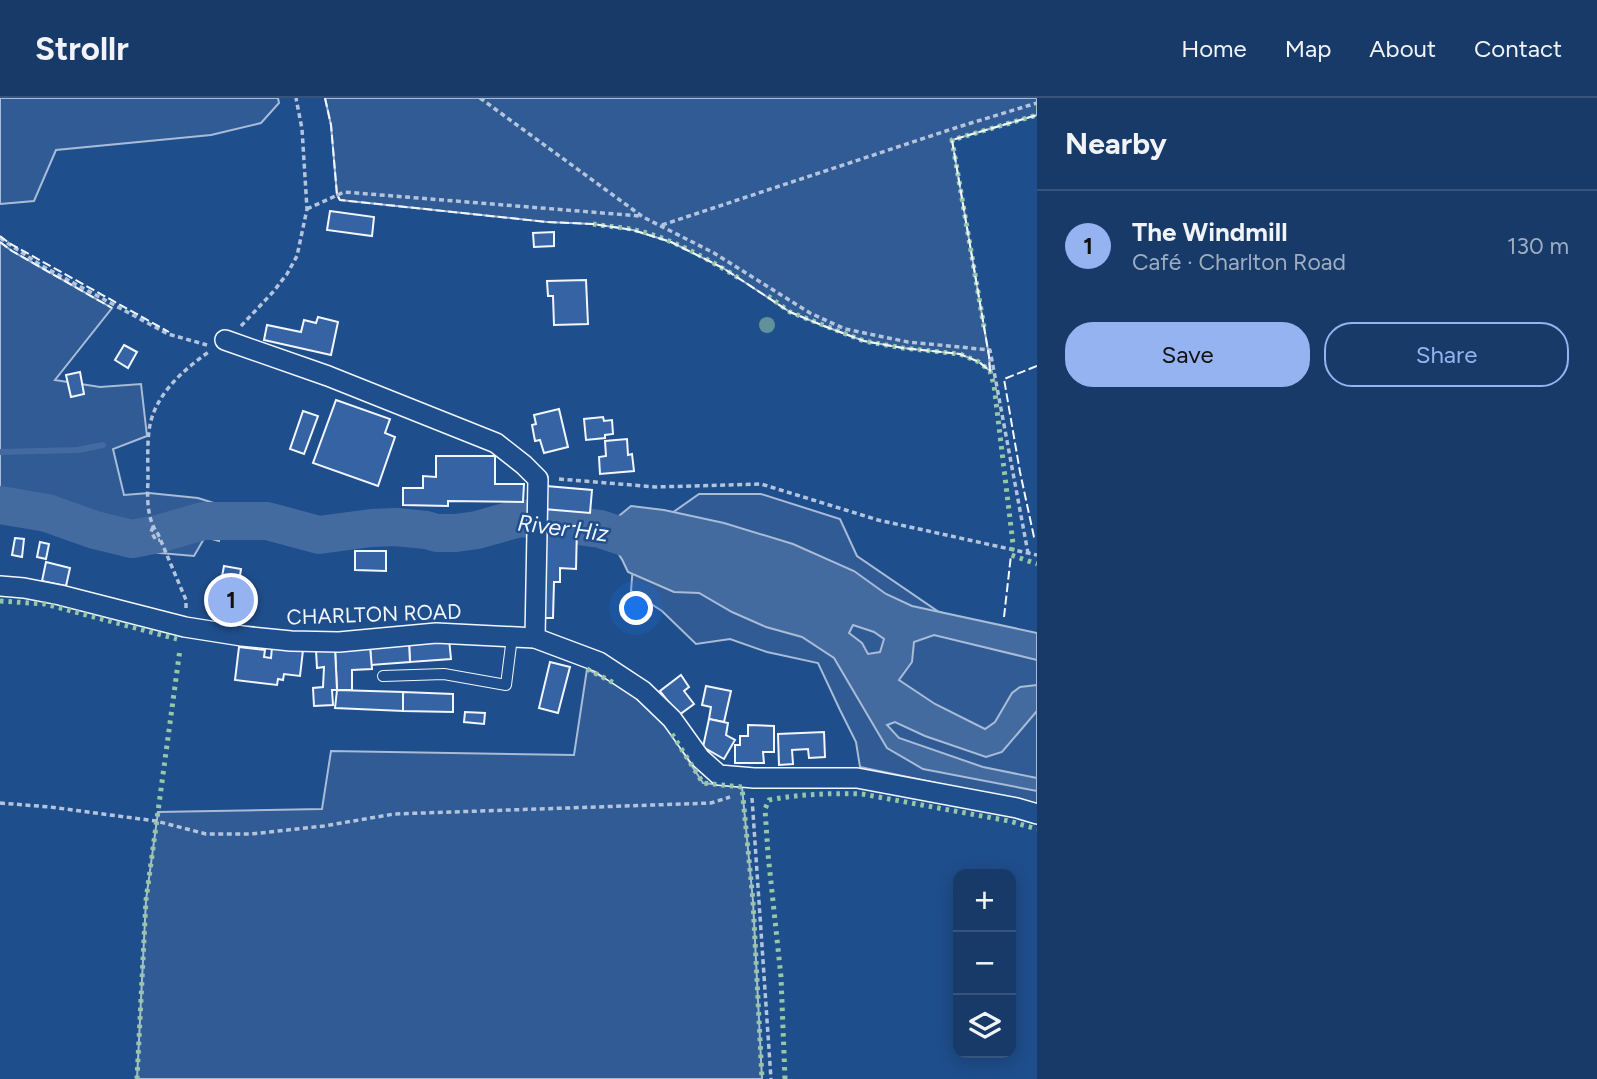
<!DOCTYPE html>
<html lang="en">
<head>
<meta charset="utf-8">
<style>
  body { margin:0; font-family:Figtree,sans-serif; background:#20416f; color:#f1f3f6 }
  .controls { position:absolute; right:21px; bottom:21px; display:grid; overflow:hidden; border-radius:14px; box-shadow:0 4px 18px #0003 }
  .controls button { width:63px; height:63px; display:grid; place-items:center; padding:0; border:0; border-bottom:2px solid #36547d; background:#173a69; color:#f1f3f6; font:35px sans-serif }
  .you { position:absolute; left:637px; top:511px; width:24px; height:24px; margin:-18px; border:5px solid #fff; border-radius:50%; background:#1a73e8; box-shadow:0 0 0 10px #1a73e833 }
  .badge { display:grid; place-items:center; width:46px; height:46px; border-radius:50%; background:#95b2f1; color:#111; font-size:23px; font-weight:700 }
  .pin { position:absolute; translate:-50% -50%; border:4px solid #fff; box-shadow:0 2px 7px #0006 }
  .list { margin:0; padding:0; list-style:none }
  h2 { display:flex; justify-content:space-between; align-items:center; height:91px; margin:0; padding:0 28px; font-size:30px }
  h2 small { font-size:23px; font-weight:400; color:#9eadc0 }
  .list li { display:grid; grid-template-columns:46px 1fr auto; gap:21px; align-items:center; box-sizing:border-box; height:112px; padding:0 28px; border-top:2px solid #36547d }
  .list b { display:block; font-size:26px; white-space:nowrap }
  .list p { margin:0; font-size:23px; white-space:nowrap; color:#9eadc0 }
  .list em { font-size:23px; font-style:normal; color:#9eadc0 }
  .actions { display:flex; gap:14px; padding:21px 28px }
  .actions a { flex:1; padding:16px 0; border:2px solid #95b2f1; border-radius:28px; text-align:center; font-size:24px; color:#95b2f1 }
  .actions .main { background:#95b2f1; color:#111 }
  .icon { flex:none; width:38px; height:38px; fill:none; stroke:currentColor; stroke-width:2; stroke-linecap:round; stroke-linejoin:round }
  .map { position:relative; flex:none; width:1037px; height:981px; overflow:hidden }
  header { display:flex; align-items:center; gap:42px; box-sizing:border-box; height:98px; padding:0 35px; background:#173a69; border-bottom:2px solid #36547d }
  header strong { font-size:33px }
  nav { display:flex; gap:38px; margin-inline-start:auto; font-size:24px }
  main { display:flex }
  aside { flex:1; background:#173a69 }
  .map>svg:first-child { display:block }
  .green { fill:#305b95; stroke:#a8bbd7; stroke-width:2 }
  .water { fill:#446ba0; stroke:#a8bbd7; stroke-width:2; fill-rule:evenodd }
  .lines { fill:none; stroke-linecap:round; stroke-linejoin:round }
  .stream { stroke:#446ba0; stroke-width:6 }
  .river { stroke:#446ba0; stroke-width:38 }
  .building { fill:#3563a3; stroke:#f2f6ff; stroke-width:2 }
  .service-casing { stroke:#f2f6ff; stroke-width:12 }
  .minor-casing { stroke:#f2f6ff; stroke-width:22 }
  .path { stroke:#b3c4dc; stroke-width:3.5; stroke-dasharray:5 3.5; stroke-linecap:butt }
  .service { stroke:#1f4e8c; stroke-width:10 }
  .minor { stroke:#1f4e8c; stroke-width:19 }
  .hedge { stroke:#97c8a6; stroke-width:5; stroke-dasharray:3.5 5; stroke-linecap:butt }
  .fence { stroke:#f2f6ff; stroke-width:2; stroke-dasharray:9 3.5; stroke-linecap:butt }
  .tree { fill:#61919a }
  .labels { text-anchor:middle; dominant-baseline:central; stroke-width:5; stroke-linejoin:round; paint-order:stroke }
  .street-label { font-size:21px; fill:#f2f6ff; stroke:#1f4e8c }
  .water-label { font-size:23px; font-style:italic; fill:#f2f6ff; stroke:#1f4e8c }
</style>
</head>
<body>
<header>
<strong>Strollr</strong>
<nav><a>Home</a><a>Map</a><a>About</a><a>Contact</a></nav>
</header>
<main>
<div class="map">
<svg width="1037" height="981" viewBox="0 0 1037 981">
  <rect width="100%" height="100%" fill="#1f4e8c"/>
  <!-- green -->
  <g class="green">
    <polygon points="0,0 278,0 279,5 261,25 211,37 56,52 34,103 0,106"/>
    <polygon points="325,0 1037,0 1037,17 952,42 989,258 990,273 979,264 960,256 903,250 864,243 824,228 790,214 723,170 671,144 633,132 593,126 547,124 340,102 337,97 331,27"/>
    <polygon points="0,144 12,153 112,210 55,282 100,289 141,286 147,338 113,351 124,397 149,395 198,400 236,412 238,427 221,427 219,443 205,439 194,458 114,451 0,421"/>
    <polygon points="699,396 761,396 840,421 857,458 939,514 1037,539 1037,706 860,669 856,644 840,612 818,565 767,554 730,541 696,546 662,513 631,493 635,441"/>
    <polygon points="587,571 626,591 664,625 703,685 742,689 753,803 762,981 137,981 146,802 158,714 322,711 331,653 574,657"/>
  </g>
  <!-- water -->
  <path class="water" d="M 631,408 L 664,412 L 724,425 L 793,446 L 854,473 L 886,496 L 912,508 L 1037,535 L 1037,562 L 934,537 L 914,544 L 912,564 L 899,582 L 935,606 L 985,631 L 995,624 L 1012,595 L 1020,589 L 1037,587 L 1037,613 L 1002,654 L 986,659 L 925,638 L 895,624 L 887,627 L 899,640 L 983,669 L 1037,680 L 1037,693 L 923,671 L 887,650 L 834,560 L 802,539 L 766,529 L 732,514 L 699,495 L 674,494 L 628,474 C 621,457 612,444 600,431 L 614,422 ZM 853,527 L 874,534 L 884,541 L 880,554 L 868,556 L 862,545 L 849,535 Z"/>
  <g class="lines">
    <!-- stream -->
    <polyline class="stream" points="0,354 78,352 103,347"/>
    <!-- river -->
    <polyline class="river" points="0,407 47,415 95,432 132,441 158,436 203,423 267,423 319,437 371,430 396,429 426,432 437,435 456,435 477,432 520,420 600,431 649,447"/>
  </g>
  <!-- building -->
  <g class="building">
    <polygon points="330,113 374,119 372,138 327,132"/>
    <polygon points="554,134 554,148 534,149 533,135"/>
    <polygon points="586,182 588,226 554,227 553,198 548,198 547,183"/>
    <polygon points="318,219 338,224 331,257 264,242 267,227 301,234 304,222 316,225"/>
    <polygon points="124,247 137,254 128,270 115,262"/>
    <polygon points="80,274 84,296 71,299 66,277"/>
    <polygon points="336,302 390,321 385,335 395,339 378,388 313,365"/>
    <polygon points="559,311 568,349 544,355 540,342 535,343 532,327 536,326 534,317"/>
    <polygon points="303,313 318,318 304,356 290,351"/>
    <polygon points="603,319 604,323 612,322 613,336 605,337 605,340 586,342 584,321"/>
    <polygon points="627,341 628,357 632,356 634,373 600,376 599,359 606,358 605,343"/>
    <polygon points="436,358 495,358 495,386 524,386 523,404 448,403 448,408 403,407 403,390 423,390 423,378 436,379"/>
    <polygon points="546,388 592,392 590,415 544,411"/>
    <polygon points="543,427 577,428 576,471 560,470 560,484 554,484 553,520 541,520"/>
    <polygon points="15,440 24,441 22,459 12,457"/>
    <polygon points="40,444 49,446 46,461 37,459"/>
    <polygon points="355,453 386,453 386,473 355,472"/>
    <polygon points="46,464 70,470 66,488 42,483"/>
    <polygon points="224,468 241,471 239,484 251,486 245,523 211,517 217,483 221,484"/>
    <polygon points="449,541 451,561 410,564 409,544"/>
    <polygon points="409,545 410,564 371,567 370,548"/>
    <polygon points="370,548 372,571 352,572 352,592 337,592 335,550"/>
    <polygon points="239,549 265,552 264,559 271,560 272,549 303,552 300,578 284,576 283,582 278,581 277,587 235,582"/>
    <polygon points="335,550 337,592 332,592 333,607 314,608 313,590 323,589 324,569 317,570 316,552"/>
    <polygon points="550,564 570,569 558,615 539,610"/>
    <polygon points="681,577 689,589 684,593 694,606 679,617 660,593"/>
    <polygon points="706,588 731,593 724,624 709,621 711,609 702,607"/>
    <polygon points="337,592 403,594 403,613 335,610"/>
    <polygon points="403,594 453,596 453,614 403,613"/>
    <polygon points="465,614 485,615 484,626 464,624"/>
    <polygon points="709,621 728,625 726,637 735,642 724,661 703,649"/>
    <polygon points="748,627 774,628 774,654 763,654 764,665 735,665 735,647 740,647 740,638 748,638"/>
    <polygon points="824,634 825,659 809,660 808,651 792,652 793,666 779,667 778,636"/>
  </g>
  <g class="lines">
    <defs>
      <polyline id="service" points="383,578 444,576 506,587 512,539"/>
      <g id="minor">
        <polyline points="225,242 328,278 496,345 524,367 538,381 535,540"/>
        <polyline points="0,488 24,490 60,497 185,529 242,538 291,543 339,544 436,535 535,540 599,564 643,593 672,621 700,660 719,677 754,680 857,680 1017,710 1037,716"/>
      </g>
    </defs>
    <!-- service casing -->
    <use href="#service" class="service-casing"/>
    <!-- minor casing -->
    <use href="#minor" class="minor-casing"/>
    <!-- path -->
    <g class="path">
      <polyline points="480,0 643,119 714,155 810,215 845,231 908,244 990,252 1028,455"/>
      <polyline points="307,111 344,94 640,118"/>
      <polyline points="662,127 958,29 1037,5"/>
      <polyline points="0,140 42,168 168,236 207,247"/>
      <polyline points="241,228 273,194 287,176 297,158 307,111 302,31 296,0"/>
      <polyline points="559,381 656,389 761,386 878,422 1037,457"/>
      <polyline points="153,429 151,434 156,442 160,442"/>
      <path d="M 186,510 L 186,502 L 158,436 C 147,422 147,400 148,383 C 148,367 147,349 149,333 C 153,298 183,272 210,253"/>
      <polyline points="752,700 771,981"/>
      <polyline points="0,705 50,709 156,723 206,736 251,736 324,728 394,716 711,705 730,699"/>
    </g>
    <!-- service -->
    <use href="#service" class="service"/>
    <!-- minor -->
    <use href="#minor" class="minor"/>
    <!-- hedge -->
    <g class="hedge">
      <path d="M 593,126 C 605,128 618,129 631,131 C 670,139 708,161 742,182"/>
      <polyline points="768,198 790,214 864,243 903,250 960,256 979,264 990,273 994,287 1013,446 1011,457 1037,466"/>
      <polyline points="984,229 952,42 1037,17"/>
      <polyline points="0,503 45,506 177,541"/>
      <polyline points="587,571 616,586"/>
      <polyline points="672,636 703,685 742,689 753,803 762,981"/>
      <polyline points="137,981 146,802 180,551"/>
      <path d="M 785,981 L 781,879 L 768,756 L 765,711 L 769,702 C 799,696 831,695 862,696 L 1009,723 L 1037,731"/>
    </g>
    <!-- fence -->
    <g class="fence">
      <polyline points="325,0 331,27 337,97 340,102 547,124 593,126 633,132 671,144 723,170 790,214 824,228 864,243 903,250 960,256 979,264 990,273 989,258 952,42 1037,17"/>
      <polyline points="0,138 9,145 169,234"/>
      <polyline points="0,144 12,153 112,210"/>
      <polyline points="1037,268 1004,281 1020,374 1034,439 1037,439"/>
      <polyline points="1004,519 1011,457"/>
    </g>
  </g>
  <!-- trees -->
  <circle class="tree" cx="767" cy="227" r="8"/>
  <g class="labels">
    <!-- street labels -->
    <g class="street-label">
      <text transform="translate(374 516) rotate(-2)">CHARLTON ROAD</text>
    </g>
    <!-- water labels -->
    <g class="water-label">
      <text transform="translate(563 430) rotate(7)">River Hiz</text>
    </g>
  </g>
</svg>
<div class="controls">
<button>+</button>
<button>−</button>
<button><svg class="icon" aria-label="layers" viewBox="0 0 24 24"><path d="M12 4l9 5-9 5-9-5zM3 14l9 5 9-5"/></svg></button>
</div>
<div class="you"></div>
<div class="pin badge" style="left:231px;top:502px">1</div>
</div>
<aside>
<h2>Nearby<small></small></h2>
<ul class="list">
<li><span class="badge">1</span><div><b>The Windmill</b><p>Café · Charlton Road</p></div><em>130 m</em></li>
</ul>
<div class="actions"><a class="main">Save</a><a>Share</a></div>
</aside>
</main>
</body>
</html>
